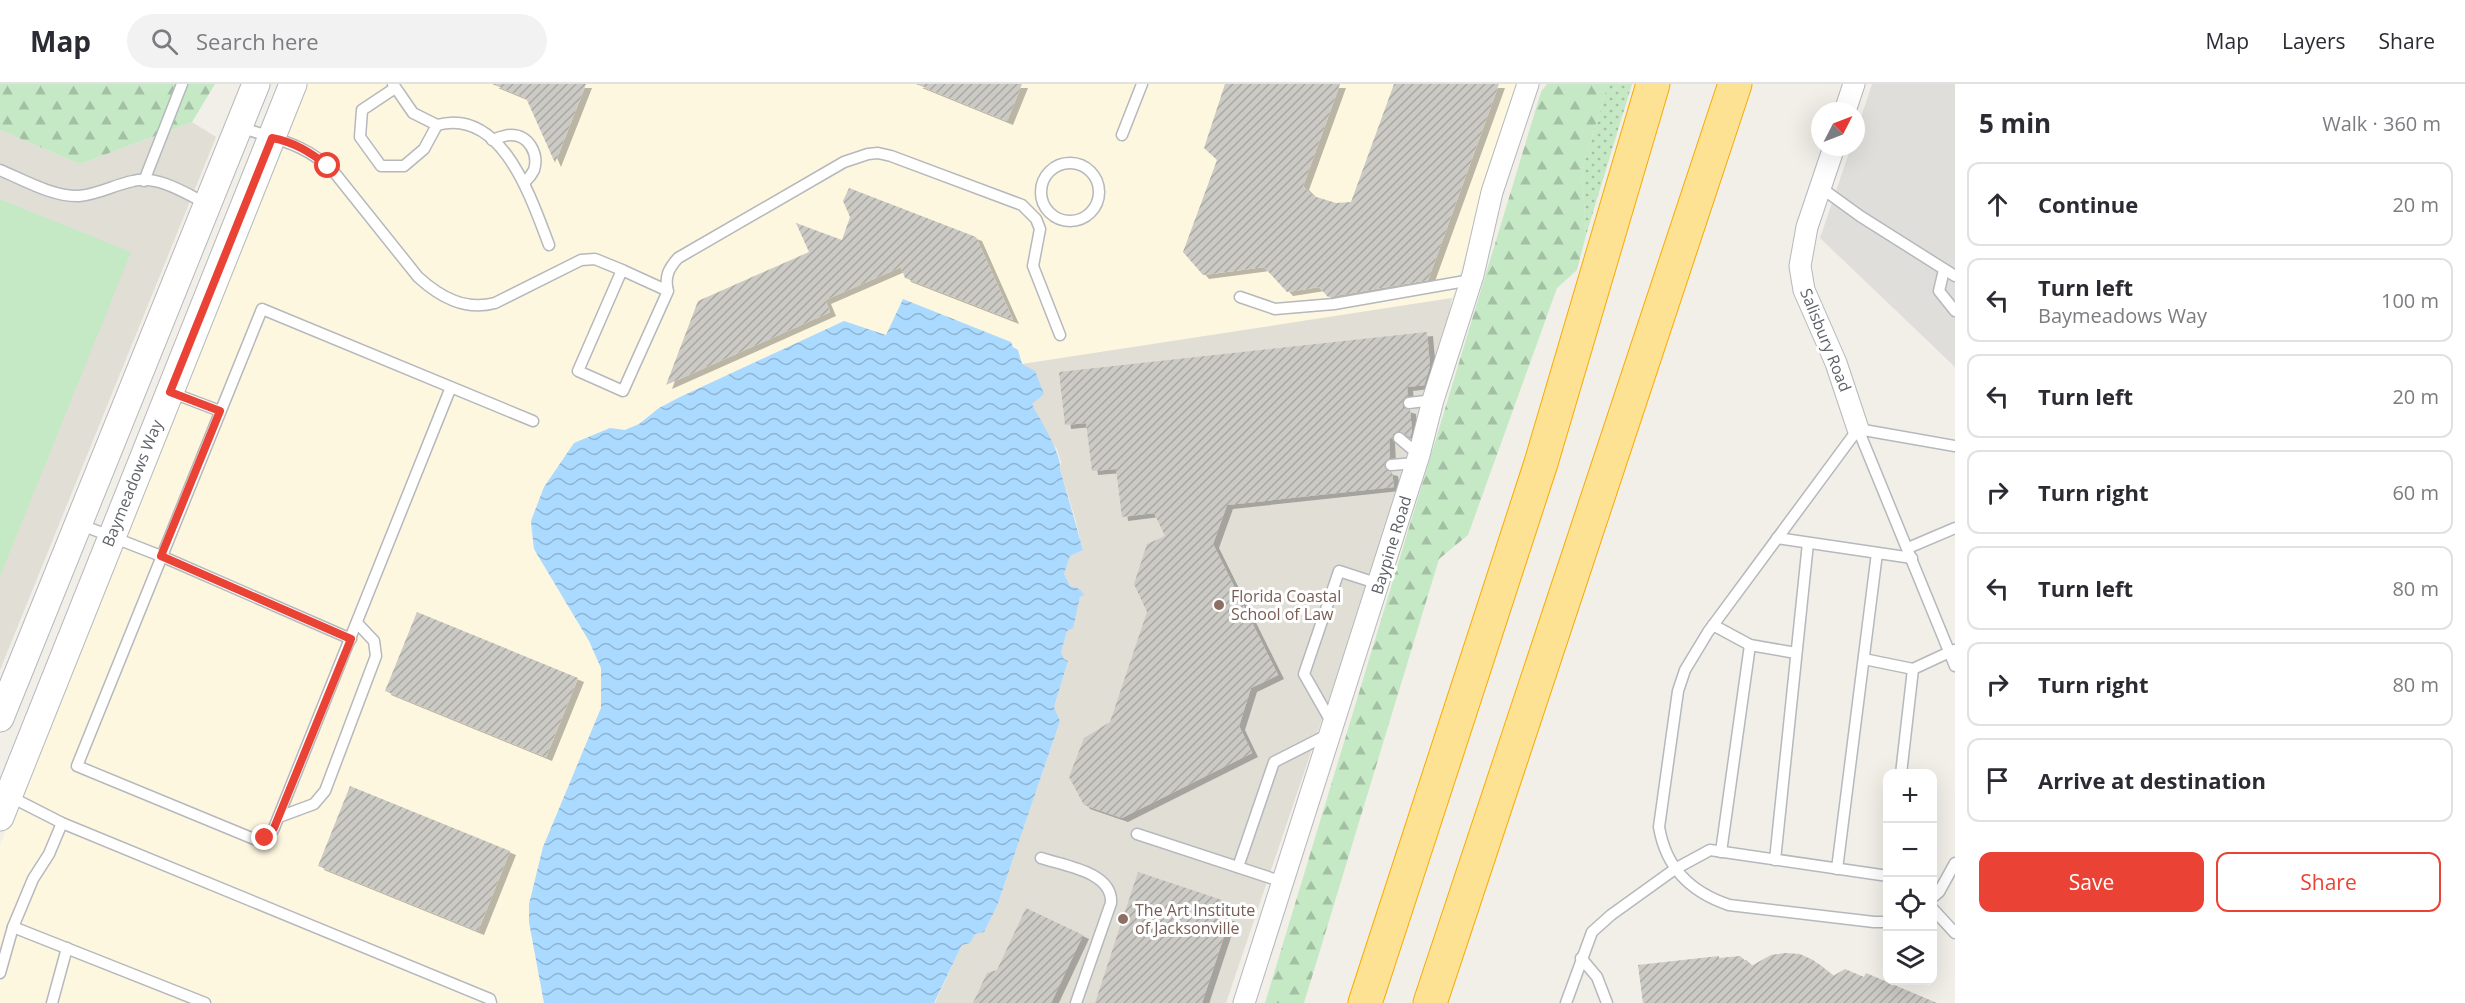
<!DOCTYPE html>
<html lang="en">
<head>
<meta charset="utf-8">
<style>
  body { margin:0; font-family:"Open Sans",sans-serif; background:#f2f2f3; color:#2b2b33 }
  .controls { position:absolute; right:18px; bottom:18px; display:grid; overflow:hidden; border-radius:12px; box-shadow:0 6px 24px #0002 }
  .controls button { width:54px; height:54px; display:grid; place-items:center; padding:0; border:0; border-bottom:2px solid #e1e1e2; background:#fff; color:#2b2b33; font:30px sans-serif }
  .compass { position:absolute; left:1811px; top:18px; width:54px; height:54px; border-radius:50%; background:#fff; box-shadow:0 6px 24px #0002; rotate:48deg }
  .stop { position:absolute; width:18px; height:18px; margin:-14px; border:4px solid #ea4335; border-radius:50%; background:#fff }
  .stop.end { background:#ea4335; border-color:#fff; box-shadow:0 2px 6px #0008 }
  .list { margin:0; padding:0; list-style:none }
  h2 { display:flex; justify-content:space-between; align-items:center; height:78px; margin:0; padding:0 24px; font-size:26px }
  h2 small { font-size:20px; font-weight:400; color:#7c7c81 }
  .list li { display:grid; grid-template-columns:39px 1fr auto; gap:18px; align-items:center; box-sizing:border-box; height:84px; margin:0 12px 12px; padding:0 12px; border:2px solid #e1e1e2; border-radius:12px }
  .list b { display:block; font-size:22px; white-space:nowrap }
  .list p { margin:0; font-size:20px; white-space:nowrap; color:#7c7c81 }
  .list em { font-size:20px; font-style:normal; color:#7c7c81 }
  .actions { display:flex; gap:12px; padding:18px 24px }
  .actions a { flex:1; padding:14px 0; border:2px solid #ea4335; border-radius:12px; text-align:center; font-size:21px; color:#ea4335 }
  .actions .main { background:#ea4335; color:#fff }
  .icon { flex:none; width:33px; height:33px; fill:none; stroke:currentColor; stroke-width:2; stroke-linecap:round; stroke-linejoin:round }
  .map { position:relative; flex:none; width:1955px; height:919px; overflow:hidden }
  header { display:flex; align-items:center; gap:36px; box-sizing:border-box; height:84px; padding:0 30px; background:#fff; border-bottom:2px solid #e1e1e2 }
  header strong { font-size:28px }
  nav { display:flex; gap:33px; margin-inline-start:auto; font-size:21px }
  .search { width:420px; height:54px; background:#f2f2f3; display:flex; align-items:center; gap:15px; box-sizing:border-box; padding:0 21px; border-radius:33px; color:#7c7c81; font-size:22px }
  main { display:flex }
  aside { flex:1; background:#fff }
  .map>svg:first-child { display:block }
  .commercial { fill:#fef7e0 }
  .industrial { fill:#e0deda }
  .education { fill:#e1ded6 }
  .grass { fill:url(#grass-dots) }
  .forest { fill:url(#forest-firs) }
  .park { fill:#c5e8c5 }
  .water { fill:url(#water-waves) }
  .building { fill:url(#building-hatch); filter:url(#shadow) }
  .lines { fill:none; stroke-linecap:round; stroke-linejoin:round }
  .service-casing { stroke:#b5b8bc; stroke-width:13 }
  .minor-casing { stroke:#b5b8bc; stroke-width:23 }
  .tertiary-casing { stroke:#b5b8bc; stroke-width:29 }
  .motorway-casing { stroke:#f9ab00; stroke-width:35 }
  .service { stroke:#fff; stroke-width:10 }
  .minor { stroke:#fff; stroke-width:21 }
  .tertiary { stroke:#fff; stroke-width:27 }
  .motorway { stroke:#fde293; stroke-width:33 }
  .route { stroke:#ea4335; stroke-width:8 }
  .education-dot { fill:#8d6e63; stroke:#fff; stroke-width:2 }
  .labels { text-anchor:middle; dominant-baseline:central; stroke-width:6; stroke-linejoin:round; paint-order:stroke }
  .street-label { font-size:16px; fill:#5f6368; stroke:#fff }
  .education-label { font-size:16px; fill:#785e54; stroke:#fff; text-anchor:start }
</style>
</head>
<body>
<header>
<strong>Map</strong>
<div class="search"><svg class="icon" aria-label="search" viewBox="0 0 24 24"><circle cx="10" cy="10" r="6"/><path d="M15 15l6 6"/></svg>Search here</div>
<nav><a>Map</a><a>Layers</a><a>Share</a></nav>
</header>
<main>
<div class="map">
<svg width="1955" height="919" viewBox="0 0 1955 919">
  <defs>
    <pattern id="grass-dots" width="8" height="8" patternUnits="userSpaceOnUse" patternTransform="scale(1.5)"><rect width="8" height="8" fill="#c5e8c5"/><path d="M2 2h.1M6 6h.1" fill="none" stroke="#a3c0a4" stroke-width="1.8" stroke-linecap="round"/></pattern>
    <pattern id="forest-firs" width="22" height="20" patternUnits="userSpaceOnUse" patternTransform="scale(1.5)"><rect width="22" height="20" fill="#c5e8c5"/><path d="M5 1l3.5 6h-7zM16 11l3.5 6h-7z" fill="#a3c0a4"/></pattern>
    <pattern id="water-waves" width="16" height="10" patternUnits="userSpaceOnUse" patternTransform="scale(1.5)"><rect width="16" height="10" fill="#aadaff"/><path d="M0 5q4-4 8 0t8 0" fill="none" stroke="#8eb4d2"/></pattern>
    <pattern id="building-hatch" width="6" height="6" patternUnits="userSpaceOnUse" patternTransform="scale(1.5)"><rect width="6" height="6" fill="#cccac5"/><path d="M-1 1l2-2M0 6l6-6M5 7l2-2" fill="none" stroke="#a9a8a4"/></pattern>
    <filter id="shadow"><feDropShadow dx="6" dy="4" stdDeviation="0" flood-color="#0004"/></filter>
  </defs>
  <rect width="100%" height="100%" fill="#f1efe8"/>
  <!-- commercial -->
  <polygon class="commercial" points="306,0 1520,0 1452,214 1022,280 1018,266 886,252 844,237 680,313 659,324 639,340 625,346 610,344 574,359 544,403 531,436 531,450 534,465 589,557 601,584 601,624 543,763 529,820 529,838 544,919 0,919 0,761"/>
  <!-- industrial -->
  <polygon class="industrial" points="1872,0 1955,0 1955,283 1820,154 1851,63 1856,63 1856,48"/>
  <!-- education -->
  <g class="education">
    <polygon points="192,38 216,53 0,586 0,493 130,168 0,115 0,46 80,80"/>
    <polygon points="1452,214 1435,302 1226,919 935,919 962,861 974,850 984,848 997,822 1060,637 1054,623 1068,577 1064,575 1061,568 1067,547 1076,534 1075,530 1080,513 1080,505 1070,502 1064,490 1070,472 1083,466 1075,434 1060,385 1061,378 1057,365 1051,358 1032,320 1022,280"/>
  </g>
  <!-- grass -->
  <polygon class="grass" points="1608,0 1632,0 1586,151 1582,85"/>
  <!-- forest -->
  <g class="forest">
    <polygon points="0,0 215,0 192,38 80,80 0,46"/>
    <polygon points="1547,0 1608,0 1582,85 1586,151 1577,186 1557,204 1468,451 1439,475 1304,919 1265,919 1541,8"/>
  </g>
  <!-- park -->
  <polygon class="park" points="0,115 131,168 0,493"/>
  <!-- water -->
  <path class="water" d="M 903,215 L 1011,258 L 1013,263 L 1018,266 L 1022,280 L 1035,287 L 1044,310 L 1032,320 C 1040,336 1062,370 1060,385 L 1083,466 L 1070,472 L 1064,490 L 1070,502 L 1080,505 L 1084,511 L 1080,513 C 1077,524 1076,533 1073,544 L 1067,547 L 1061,568 L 1064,575 L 1068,577 L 1054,623 L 1060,637 L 997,822 L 984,848 L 975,850 L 970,859 L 962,861 L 934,919 L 544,919 L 529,838 L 529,820 L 543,763 L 601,624 L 601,584 L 589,557 L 534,465 L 531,437 L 544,403 L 574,359 L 610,344 L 625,346 L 639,340 L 659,324 L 680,313 L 844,237 L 886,251 Z"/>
  <!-- building -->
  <g class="building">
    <polygon points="492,0 586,0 555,79 526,14"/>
    <polygon points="916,0 1022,0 1007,37"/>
    <polygon points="1225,0 1340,0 1303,102 1313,112 1336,119 1351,118 1394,0 1499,0 1428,196 1328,213 1319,203 1287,208 1264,183 1203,191 1183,168 1217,76 1204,64"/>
    <polygon points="849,104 976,153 1013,236 905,194 901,183 825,216 830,228 666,301 698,217 809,168 796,139 842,156 850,133 843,117"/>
    <polygon points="1427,248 1430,282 1424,301 1407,303 1408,312 1402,317 1403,324 1410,326 1412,347 1410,353 1397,347 1393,350 1392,355 1389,355 1390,374 1385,377 1384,382 1387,387 1392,388 1394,403 1227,421 1213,460 1278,591 1251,604 1239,642 1252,669 1122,734 1084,721 1069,693 1084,654 1110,638 1147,528 1134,500 1147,460 1165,452 1154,429 1122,433 1116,385 1092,387 1086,339 1065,341 1059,288"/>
    <polygon points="417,528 578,594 546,673 385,607"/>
    <polygon points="350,702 510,767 478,847 318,782"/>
    <polygon points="1138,788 1222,816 1218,830 1230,834 1202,919 1095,919"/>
    <polygon points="1026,824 1083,851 1051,919 973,919 987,889 997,886"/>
    <polygon points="1785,869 1800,870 1813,876 1833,892 1845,885 1864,893 1866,889 1937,919 1643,919 1638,881 1719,872 1719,874 1740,872 1751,882 1771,871"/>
  </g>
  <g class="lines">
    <defs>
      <g id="service">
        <polyline points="393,0 413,29 437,41 424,65 404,82 381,82 360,53 362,26 395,4"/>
        <path d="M 437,41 C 502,23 531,114 549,161"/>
        <path d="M 240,43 C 277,56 305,59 334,88 L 418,193 C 440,213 465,227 495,219 L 581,176 L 595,175 L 622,186"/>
        <polyline points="1122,51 1142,0"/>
        <path d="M 492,56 C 498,54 505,51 511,51 C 529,51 539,70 534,86 C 532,90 528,95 525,98"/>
        <circle cx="1070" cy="108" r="29"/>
        <path d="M 0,86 C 24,96 53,113 79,112 C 99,110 114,101 133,97 C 158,91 185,109 207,120"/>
        <polyline points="144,97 182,0"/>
        <polyline points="1820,103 1860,132 1955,192"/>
        <polyline points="1944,186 1939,207 1955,227"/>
        <path d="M 668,207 L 622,186 L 578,287 L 623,307 L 668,207 C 664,193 669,184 678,174 L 844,78 L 868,70 L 878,69 L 891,72 L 1022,121 L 1036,135 L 1040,145 L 1033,182 L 1060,251"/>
        <polyline points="1240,213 1275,225 1334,220 1471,196"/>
        <path d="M 451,303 L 274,744 C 270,752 263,756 254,755 L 77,682 L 262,225 L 533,337"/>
        <polyline points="170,308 220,327"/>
        <polyline points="1409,319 1433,316"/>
        <path d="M 1858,345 L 1708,548 L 1685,586 L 1678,607 L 1659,743 C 1666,784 1690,808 1729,821 L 1874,838 L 1888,838"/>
        <polyline points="1858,345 1955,582"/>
        <polyline points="1858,345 1955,362"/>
        <polyline points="1399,354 1419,371"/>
        <polyline points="1391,381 1416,379"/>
        <polyline points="79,440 161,472 351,555"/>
        <polyline points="1777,454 1912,474"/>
        <polyline points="1908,464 1955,444"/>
        <polyline points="1713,541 1750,561 1796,569"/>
        <polyline points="1864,575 1913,585 1954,566"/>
        <polyline points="1333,641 1304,590 1339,487 1379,500"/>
        <polyline points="1901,690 1913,585"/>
        <polyline points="9,712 62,739 490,915 491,919"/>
        <polyline points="279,733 314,720 325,707 376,572 374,557 357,539"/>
        <polyline points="1137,750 1283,798"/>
        <polyline points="1721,768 1750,561"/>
        <path d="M 1041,774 C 1065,782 1113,788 1111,819 L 1076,919"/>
        <polyline points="1775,776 1808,459"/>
        <polyline points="1238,783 1274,678 1329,650"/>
        <polyline points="1837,785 1877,469"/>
        <polyline points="1932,814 1939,808 1955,779"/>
        <polyline points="1932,824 1955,849"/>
        <polyline points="13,843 205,919"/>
        <polyline points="1581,874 1597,893 1607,919"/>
        <polyline points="0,889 13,843 33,795 49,770 62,739"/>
        <polyline points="52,919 67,864"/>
        <polyline points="1566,919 1592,848 1611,831 1675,785 1710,766 1888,792"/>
      </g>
      <g id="minor">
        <polyline points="1845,27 1854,0"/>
        <polyline points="1834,63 1807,143 1800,182 1804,206 1836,279 1858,345"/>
        <polyline points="1244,919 1419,371 1433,316 1473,191 1492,108 1528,0"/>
      </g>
      <g id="tertiary">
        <polyline points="0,634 256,0"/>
        <polyline points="0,733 293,0"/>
      </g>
      <g id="motorway">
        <polyline points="1365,919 1541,379 1653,0"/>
        <polyline points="1430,919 1735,0"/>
      </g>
    </defs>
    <!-- service casing -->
    <use href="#service" class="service-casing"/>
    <!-- minor casing -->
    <use href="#minor" class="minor-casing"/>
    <!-- tertiary casing -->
    <use href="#tertiary" class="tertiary-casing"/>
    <!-- motorway casing -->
    <use href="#motorway" class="motorway-casing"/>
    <!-- service -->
    <use href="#service" class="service"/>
    <!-- minor -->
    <use href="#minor" class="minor"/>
    <!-- tertiary -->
    <use href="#tertiary" class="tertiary"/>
    <!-- motorway -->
    <use href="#motorway" class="motorway"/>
  </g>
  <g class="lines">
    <!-- route -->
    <path class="route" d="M 265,754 L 274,744 L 351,555 L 161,472 L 220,327 L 170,308 L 272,54 C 294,58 310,68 328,82"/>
  </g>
  <!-- markers -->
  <g class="education-dot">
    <circle cx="1219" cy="521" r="6"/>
    <circle cx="1123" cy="835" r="6"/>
  </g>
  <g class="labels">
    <!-- street labels -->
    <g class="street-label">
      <text transform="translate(1826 256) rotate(68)">Salisbury Road</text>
      <text transform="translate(132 399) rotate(-68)">Baymeadows Way</text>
      <text transform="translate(1391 461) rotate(-73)">Baypine Road</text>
    </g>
    <!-- education labels -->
    <g class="education-label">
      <text x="1231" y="512">Florida Coastal<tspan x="1231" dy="18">School of Law</tspan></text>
      <text x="1135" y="826">The Art Institute<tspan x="1135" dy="18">of Jacksonville</tspan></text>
    </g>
  </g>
</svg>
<div class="controls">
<button>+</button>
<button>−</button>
<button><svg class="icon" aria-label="locate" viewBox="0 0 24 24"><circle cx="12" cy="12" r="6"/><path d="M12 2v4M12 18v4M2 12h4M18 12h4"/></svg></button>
<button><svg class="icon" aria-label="layers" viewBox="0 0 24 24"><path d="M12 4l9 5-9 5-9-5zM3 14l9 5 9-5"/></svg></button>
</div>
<svg class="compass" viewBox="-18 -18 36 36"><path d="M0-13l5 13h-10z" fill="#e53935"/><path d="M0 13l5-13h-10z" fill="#7c7c81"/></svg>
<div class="stop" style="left:328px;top:82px"></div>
<div class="stop end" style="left:265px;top:754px"></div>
</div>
<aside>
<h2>5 min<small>Walk · 360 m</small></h2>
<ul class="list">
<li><svg class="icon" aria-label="ahead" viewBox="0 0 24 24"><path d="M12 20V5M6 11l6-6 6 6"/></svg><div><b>Continue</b></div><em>20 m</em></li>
<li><svg class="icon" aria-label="left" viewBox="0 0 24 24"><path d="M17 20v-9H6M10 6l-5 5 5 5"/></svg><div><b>Turn left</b><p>Baymeadows Way</p></div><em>100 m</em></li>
<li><svg class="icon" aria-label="left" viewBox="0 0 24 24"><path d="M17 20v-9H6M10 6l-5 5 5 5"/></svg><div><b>Turn left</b></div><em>20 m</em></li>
<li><svg class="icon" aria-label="right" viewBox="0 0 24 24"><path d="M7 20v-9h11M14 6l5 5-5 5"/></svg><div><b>Turn right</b></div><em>60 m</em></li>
<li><svg class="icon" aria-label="left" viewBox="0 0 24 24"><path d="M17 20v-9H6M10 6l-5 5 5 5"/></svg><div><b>Turn left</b></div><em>80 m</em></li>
<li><svg class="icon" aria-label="right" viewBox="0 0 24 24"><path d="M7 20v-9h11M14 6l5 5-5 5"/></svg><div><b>Turn right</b></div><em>80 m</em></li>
<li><svg class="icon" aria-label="arrive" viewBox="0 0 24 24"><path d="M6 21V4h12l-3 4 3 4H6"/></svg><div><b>Arrive at destination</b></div></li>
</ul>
<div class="actions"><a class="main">Save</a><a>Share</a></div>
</aside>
</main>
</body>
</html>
